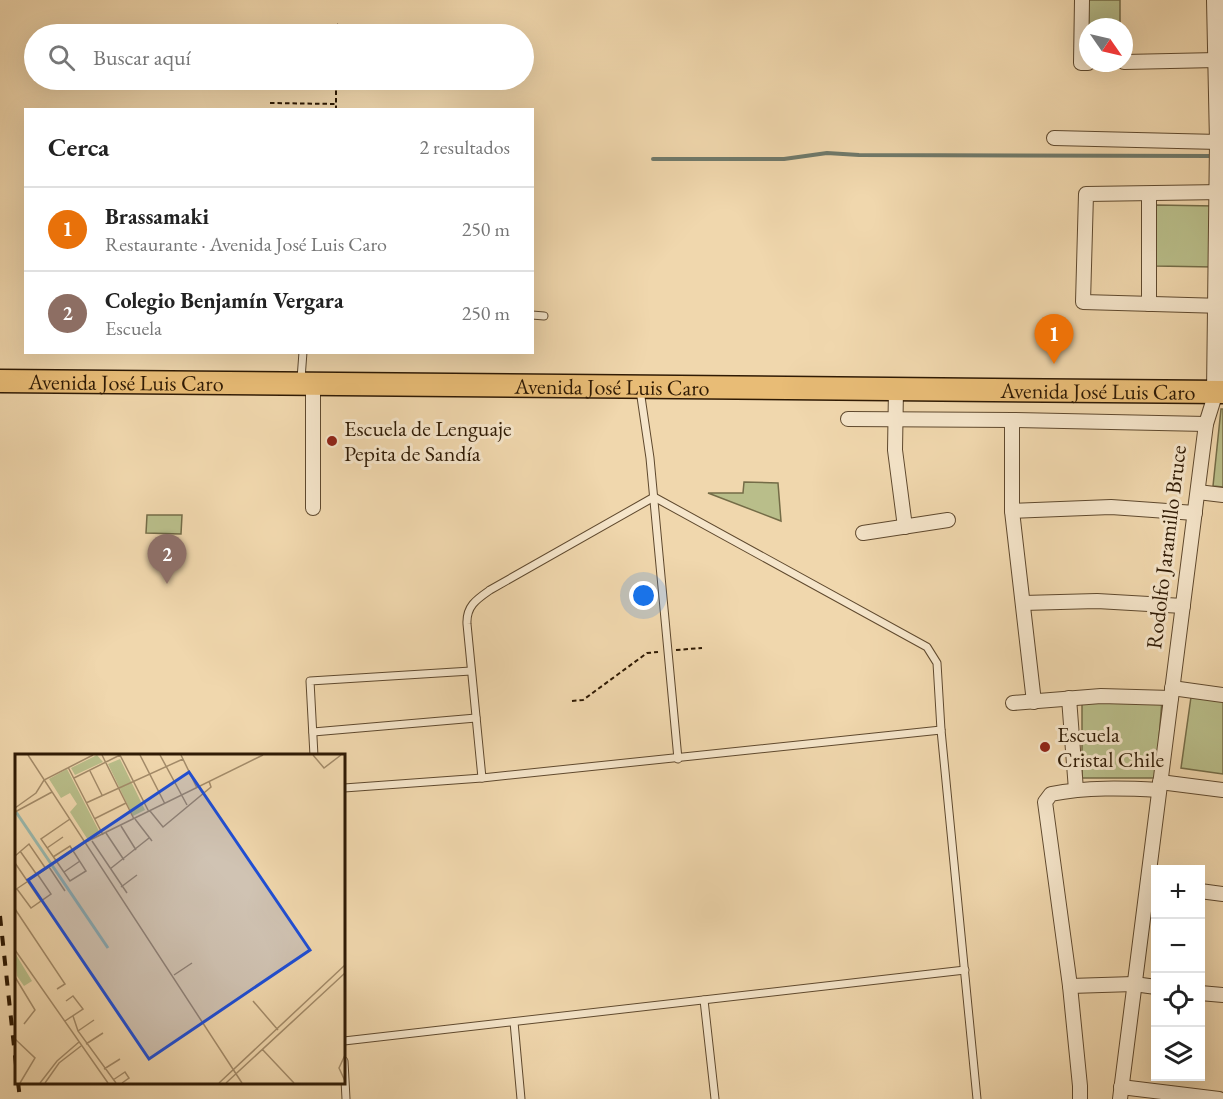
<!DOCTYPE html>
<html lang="es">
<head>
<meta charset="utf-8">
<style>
  body { margin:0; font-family:"EB Garamond",serif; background:#f2f2f2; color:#222 }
  .controls { position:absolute; right:18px; bottom:18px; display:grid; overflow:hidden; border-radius:0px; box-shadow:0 6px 24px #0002 }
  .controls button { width:54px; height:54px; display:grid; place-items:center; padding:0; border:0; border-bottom:2px solid #e0e0e0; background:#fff; color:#222; font:30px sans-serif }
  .compass { position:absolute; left:1079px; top:18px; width:54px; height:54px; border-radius:50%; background:#fff; box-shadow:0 6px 24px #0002; rotate:124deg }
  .you { position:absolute; left:644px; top:596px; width:21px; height:21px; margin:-15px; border:4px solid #fff; border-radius:50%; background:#1a73e8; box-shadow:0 0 0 9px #1a73e833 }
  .badge { display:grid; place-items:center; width:39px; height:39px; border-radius:50%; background:#d93025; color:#fff; font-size:20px; font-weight:700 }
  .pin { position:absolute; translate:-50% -50px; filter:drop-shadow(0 2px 3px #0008) }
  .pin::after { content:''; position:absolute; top:32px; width:21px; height:18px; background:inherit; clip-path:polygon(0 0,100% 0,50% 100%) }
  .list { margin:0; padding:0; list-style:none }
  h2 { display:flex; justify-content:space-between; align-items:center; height:78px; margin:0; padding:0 24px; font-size:26px }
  h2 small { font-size:20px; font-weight:400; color:#767676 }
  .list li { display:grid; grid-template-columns:39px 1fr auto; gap:18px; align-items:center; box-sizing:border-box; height:84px; padding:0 24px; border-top:2px solid #e0e0e0 }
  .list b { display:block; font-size:22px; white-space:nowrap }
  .list p { margin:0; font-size:20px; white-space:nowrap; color:#767676 }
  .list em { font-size:20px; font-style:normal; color:#767676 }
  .icon { flex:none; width:33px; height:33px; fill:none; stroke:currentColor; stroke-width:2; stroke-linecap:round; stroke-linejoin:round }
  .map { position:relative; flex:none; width:1223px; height:1099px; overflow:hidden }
  .search { position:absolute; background:#fff; box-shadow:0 6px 24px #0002; left:24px; top:24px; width:510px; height:66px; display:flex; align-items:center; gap:15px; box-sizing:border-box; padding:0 21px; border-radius:33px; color:#767676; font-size:22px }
  .panel { position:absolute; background:#fff; box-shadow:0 6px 24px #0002; left:24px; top:108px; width:510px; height:246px; border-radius:0px }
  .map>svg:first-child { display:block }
  .green { fill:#b9be8a; stroke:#746c47; stroke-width:1.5 }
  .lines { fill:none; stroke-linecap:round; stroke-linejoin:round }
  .stream { stroke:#6f796a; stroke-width:4 }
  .service-casing { stroke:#5f492e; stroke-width:9 }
  .minor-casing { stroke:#5f492e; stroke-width:16 }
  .tertiary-casing { stroke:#5f492e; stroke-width:20 }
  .primary-casing { stroke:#2f1a04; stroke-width:25 }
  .path { stroke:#2f1a04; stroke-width:2; stroke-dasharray:4.5 3; stroke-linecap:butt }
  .service { stroke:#f5e5ca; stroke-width:7 }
  .minor { stroke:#f5e5ca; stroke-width:14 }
  .tertiary { stroke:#f5e5ca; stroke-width:18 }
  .primary { stroke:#e8bc76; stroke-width:22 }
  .rail { stroke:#2f1a04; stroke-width:4; stroke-dasharray:10 10; stroke-linecap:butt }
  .poi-dot { fill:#8f2418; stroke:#f5e5ca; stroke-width:2 }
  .labels { text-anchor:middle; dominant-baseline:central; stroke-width:6; stroke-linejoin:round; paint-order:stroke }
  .street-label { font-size:22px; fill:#2f1a04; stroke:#f5e5ca }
  .poi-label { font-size:22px; fill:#2f1a04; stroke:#f5e5ca; text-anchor:start }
  .inset-river { fill:none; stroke:#9ab9ae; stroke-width:3 }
  .inset-road { fill:none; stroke:#a38b69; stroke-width:1.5 }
  .view { fill:#1d4ed8; fill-opacity:0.15; stroke:#1d4ed8; stroke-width:3 }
  .inset-edge { fill:none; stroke:#2f1a04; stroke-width:3 }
</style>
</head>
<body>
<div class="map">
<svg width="1223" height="1099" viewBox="0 0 1223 1099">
  <rect width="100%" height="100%" fill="#f0d7ad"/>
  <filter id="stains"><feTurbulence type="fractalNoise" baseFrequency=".00333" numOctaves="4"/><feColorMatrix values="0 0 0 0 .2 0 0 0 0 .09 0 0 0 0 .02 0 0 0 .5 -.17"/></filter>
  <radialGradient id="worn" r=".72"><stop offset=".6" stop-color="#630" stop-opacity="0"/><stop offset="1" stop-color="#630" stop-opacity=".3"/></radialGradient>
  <!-- green -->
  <g class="green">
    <polygon points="1087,0 1120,0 1120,27 1088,27 1088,52"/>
    <polygon points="1156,205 1215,206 1214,267 1155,266"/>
    <polygon points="1221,409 1223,409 1223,487 1213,486"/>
    <polygon points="744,482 778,483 781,521 708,493 743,493"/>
    <polygon points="147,515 182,515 181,534 146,533"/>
    <polygon points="1191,697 1223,701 1223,774 1181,768"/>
    <polygon points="1162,700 1156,778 1082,778 1082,701"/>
  </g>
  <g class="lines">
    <!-- stream -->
    <polyline class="stream" points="653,159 784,159 827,153 859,155 1213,156"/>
    <defs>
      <g id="service">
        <polyline points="532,315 544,316"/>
        <polyline points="301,379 303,352"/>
        <polyline points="640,390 650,458 678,759"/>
        <polyline points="313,732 476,718"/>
        <polyline points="314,756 310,681 471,671"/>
        <path d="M 482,778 L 467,624 C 466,606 477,599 490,590 L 654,497 L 927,647 L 937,663 L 941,730 L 977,1099"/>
        <polyline points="344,788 482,778 941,730"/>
        <polyline points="704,1000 715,1099"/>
        <polyline points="514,1022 521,1099"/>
        <polyline points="344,1041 965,970"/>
        <polyline points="344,1061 346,1099"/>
      </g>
      <g id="minor">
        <polyline points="1082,0 1081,63 1088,63"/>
        <polyline points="1124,62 1217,60"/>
        <polyline points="1054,138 1219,142"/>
        <polyline points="1223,192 1086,194 1083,302 1223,306"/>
        <polyline points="1149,304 1149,194"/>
        <polyline points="896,389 895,450 905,527"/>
        <polyline points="848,419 1012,420 1206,424"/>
        <polyline points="1012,420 1012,511 1034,702"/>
        <polyline points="1198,492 1223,495"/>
        <polyline points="313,508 313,385"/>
        <polyline points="1012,511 1111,507 1195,513"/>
        <polyline points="863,533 948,520"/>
        <polyline points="1023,603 1097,601 1183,606"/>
        <polyline points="1172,688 1223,695"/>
        <polyline points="1069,698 1076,790"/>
        <polyline points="1013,703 1101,696 1171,698"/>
        <polyline points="1160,782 1223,790"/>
        <polyline points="1200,891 1223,894"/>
        <polyline points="1070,986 1134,984 1156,987"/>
        <polyline points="1200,993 1223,995"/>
        <polyline points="1121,1087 1219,1099"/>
        <path d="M 1080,1099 L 1080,1086 L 1070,986 L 1045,802 L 1051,794 C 1087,787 1123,788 1159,790"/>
        <polyline points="1120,1099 1206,424 1216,392"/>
      </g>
      <polyline id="tertiary" points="1216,0 1219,142 1216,392"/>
      <g id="primary">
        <path id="s1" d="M 0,381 L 1223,392"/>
      </g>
    </defs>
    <!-- service casing -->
    <use href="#service" class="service-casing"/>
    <!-- minor casing -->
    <use href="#minor" class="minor-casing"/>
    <!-- tertiary casing -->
    <use href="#tertiary" class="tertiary-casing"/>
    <!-- primary casing -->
    <use href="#primary" class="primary-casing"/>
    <!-- path -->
    <g class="path">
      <polyline points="337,24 342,34"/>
      <polyline points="336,34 336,26"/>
      <polyline points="270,103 336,104"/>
      <polyline points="336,110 336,80"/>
      <polyline points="676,650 702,648"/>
      <polyline points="572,701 583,700 647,653 658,652"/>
    </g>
    <!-- service -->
    <use href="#service" class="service"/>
    <!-- minor -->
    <use href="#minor" class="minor"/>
    <!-- tertiary -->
    <use href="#tertiary" class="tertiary"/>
    <!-- primary -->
    <use href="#primary" class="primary"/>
    <!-- rail -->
    <g class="rail">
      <polyline points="0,916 16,1065"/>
      <polyline points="18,1082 20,1099"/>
    </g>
  </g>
  <!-- markers -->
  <g class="poi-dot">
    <circle cx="332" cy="441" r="6"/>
    <circle cx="1045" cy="747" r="6"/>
  </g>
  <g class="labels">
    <!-- street labels -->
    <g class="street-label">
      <text stroke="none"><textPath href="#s1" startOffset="126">Avenida José Luis Caro</textPath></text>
      <text stroke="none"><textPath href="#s1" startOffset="612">Avenida José Luis Caro</textPath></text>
      <text stroke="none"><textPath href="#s1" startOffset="1098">Avenida José Luis Caro</textPath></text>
      <text transform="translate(1166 547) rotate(-83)">Rodolfo Jaramillo Bruce</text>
    </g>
    <!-- poi labels -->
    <g class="poi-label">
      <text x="344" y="428">Escuela de Lenguaje<tspan x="344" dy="25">Pepita de Sandía</tspan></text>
      <text x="1057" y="734">Escuela<tspan x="1057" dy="25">Cristal Chile</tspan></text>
    </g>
  </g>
  <!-- overview -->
  <g transform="translate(15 754)">
    <rect width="330" height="330" fill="#f0d7ad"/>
    <path d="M 82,1 L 88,8 L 60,21 L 56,14 ZM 105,5 L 130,56 L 118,62 L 93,10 ZM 52,15 L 85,79 L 73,86 L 55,58 L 62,50 L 55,39 L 46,44 L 34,25 ZM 0,199 L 17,227 L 9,232 L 2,222 Z" fill="#b9be8a"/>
    <path class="inset-river" d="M 1,58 L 93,194"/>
    <path class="inset-road" d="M 13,1 L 227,329M 87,1 L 119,65M 105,1 L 134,58M 125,1 L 150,50M 145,1 L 172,51M 166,1 L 182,34M 298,1 L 309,14 L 326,1M 53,13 L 88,81M 75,17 L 87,41M 59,24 L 105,1M 71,49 L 168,5M 0,54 L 21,39 L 29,26 L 78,1M 135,57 L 148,73 L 196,33 L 194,27M 0,58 L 37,38M 79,65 L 111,49M 120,65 L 137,87M 106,72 L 121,96M 91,79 L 109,106M 77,87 L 112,139M 32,94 L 48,83M 5,97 L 22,121M 0,102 L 14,90 L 31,115M 38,103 L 55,92 L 71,117 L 55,127 L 42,108 L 26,85 L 55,65M 0,109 L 26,147M 34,113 L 50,137M 95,115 L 134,84M 49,118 L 65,107M 106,133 L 122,121M 2,135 L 16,154 L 36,140 L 23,121M 0,136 L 71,88 L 248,1M 0,155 L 50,230 L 42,235M 0,196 L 93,329M 159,221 L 177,209M 0,223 L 20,256 L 9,270M 238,247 L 263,276M 58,262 L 63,277 L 101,329M 50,267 L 68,255 L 58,242 L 51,247M 63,277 L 79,266M 0,285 L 20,304 L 5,329M 71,290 L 88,279M 247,295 L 279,329M 330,301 L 324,314 L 330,327M 89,315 L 105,305M 98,326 L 110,318 L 114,324 L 107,329M 25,329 L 42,307 L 64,288M 30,329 L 44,309 L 66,292M 204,329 L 330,211M 211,329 L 330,219"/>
    <path class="view" d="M 174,18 L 295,196 L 134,305 L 13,126 Z"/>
    <rect width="330" height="330" class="inset-edge"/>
  </g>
  <rect width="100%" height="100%" filter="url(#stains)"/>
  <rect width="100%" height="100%" fill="url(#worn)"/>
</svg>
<div class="controls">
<button>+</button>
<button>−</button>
<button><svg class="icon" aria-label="locate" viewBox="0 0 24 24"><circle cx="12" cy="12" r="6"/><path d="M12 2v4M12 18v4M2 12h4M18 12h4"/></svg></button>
<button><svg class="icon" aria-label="layers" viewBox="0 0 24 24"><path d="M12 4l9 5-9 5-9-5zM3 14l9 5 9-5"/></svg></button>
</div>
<svg class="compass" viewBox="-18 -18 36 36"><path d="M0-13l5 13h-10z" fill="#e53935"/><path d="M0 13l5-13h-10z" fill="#767676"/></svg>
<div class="you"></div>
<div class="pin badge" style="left:1054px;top:364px;background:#e8710a">1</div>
<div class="pin badge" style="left:167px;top:584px;background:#8d6e63">2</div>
<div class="search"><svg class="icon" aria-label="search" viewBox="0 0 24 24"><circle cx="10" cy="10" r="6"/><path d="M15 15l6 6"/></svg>Buscar aquí</div>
<section class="panel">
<h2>Cerca<small>2 resultados</small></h2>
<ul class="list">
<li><span class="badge" style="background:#e8710a">1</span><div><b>Brassamaki</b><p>Restaurante · Avenida José Luis Caro</p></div><em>250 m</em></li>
<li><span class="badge" style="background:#8d6e63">2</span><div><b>Colegio Benjamín Vergara</b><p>Escuela</p></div><em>250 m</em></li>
</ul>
</section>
</div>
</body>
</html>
